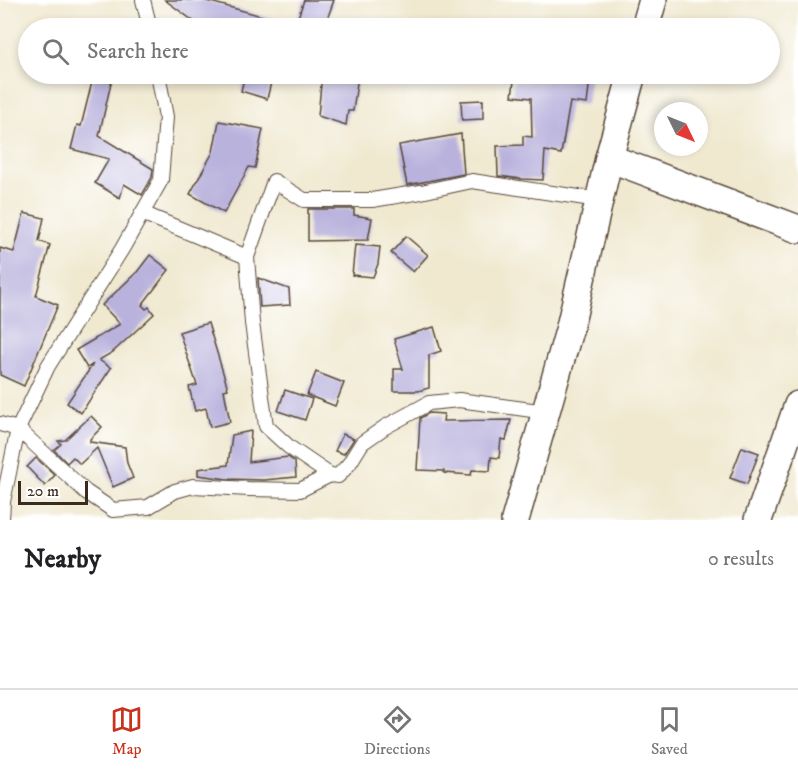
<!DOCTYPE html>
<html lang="en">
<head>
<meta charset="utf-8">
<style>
  body { margin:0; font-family:"IM FELL DW Pica",serif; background:#f2f2f2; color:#202124 }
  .compass { position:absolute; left:654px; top:102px; width:54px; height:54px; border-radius:50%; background:#fff; box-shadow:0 3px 9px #0003; rotate:133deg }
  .scale { position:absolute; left:18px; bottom:15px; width:70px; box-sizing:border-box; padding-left:6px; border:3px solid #3b2a1e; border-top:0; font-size:16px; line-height:21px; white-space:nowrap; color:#3b2a1e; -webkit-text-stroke:4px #fff; paint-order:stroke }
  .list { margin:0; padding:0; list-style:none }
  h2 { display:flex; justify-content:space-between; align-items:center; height:78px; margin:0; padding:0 24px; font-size:26px }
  h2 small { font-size:20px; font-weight:400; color:#757577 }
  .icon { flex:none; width:33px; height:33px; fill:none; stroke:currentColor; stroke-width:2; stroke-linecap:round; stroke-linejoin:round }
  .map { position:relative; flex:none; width:798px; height:520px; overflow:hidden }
  .search { position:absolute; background:#fff; box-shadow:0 3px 9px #0003; left:18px; right:18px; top:18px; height:66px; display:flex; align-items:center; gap:15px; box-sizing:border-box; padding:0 21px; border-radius:33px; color:#757577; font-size:22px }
  .sheet { height:168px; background:#fff }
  nav { display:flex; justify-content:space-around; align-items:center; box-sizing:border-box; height:84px; border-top:2px solid #e0e0e0; background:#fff; font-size:16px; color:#757577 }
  nav a { display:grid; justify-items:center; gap:3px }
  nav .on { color:#c8321e }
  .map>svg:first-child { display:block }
  .building { fill:#b9b2dd }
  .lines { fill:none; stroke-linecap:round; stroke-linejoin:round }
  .service-casing { stroke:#564739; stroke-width:16 }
  .minor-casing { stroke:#564739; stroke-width:30 }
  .service { stroke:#fff; stroke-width:14 }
  .minor { stroke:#fff; stroke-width:27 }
</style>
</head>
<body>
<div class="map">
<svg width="798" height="520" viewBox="0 0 798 520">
  <rect width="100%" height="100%" fill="#fff"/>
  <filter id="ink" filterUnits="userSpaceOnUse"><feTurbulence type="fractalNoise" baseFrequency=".0167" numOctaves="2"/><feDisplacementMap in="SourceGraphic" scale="12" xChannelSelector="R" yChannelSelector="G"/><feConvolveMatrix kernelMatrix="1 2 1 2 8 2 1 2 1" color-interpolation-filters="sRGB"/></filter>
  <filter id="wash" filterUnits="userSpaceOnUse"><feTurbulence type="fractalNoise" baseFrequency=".008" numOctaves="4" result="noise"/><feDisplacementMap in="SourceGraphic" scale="24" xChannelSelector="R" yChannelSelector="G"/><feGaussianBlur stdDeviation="1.35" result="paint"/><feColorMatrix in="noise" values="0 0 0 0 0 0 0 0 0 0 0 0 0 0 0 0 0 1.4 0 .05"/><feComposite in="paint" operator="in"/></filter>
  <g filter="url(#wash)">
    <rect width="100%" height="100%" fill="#f0e9d0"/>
    <g id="blocks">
      <!-- building -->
      <g class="building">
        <polygon points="165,0 203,0 284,22 284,28 203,28"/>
        <polygon points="304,0 334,0 324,28 310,28 296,23"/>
        <polygon points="94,74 113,74 99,136 153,169 152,177 142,195 124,184 120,198 95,183 109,159 71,149 77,125 81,126"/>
        <polygon points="245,74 273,74 267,99 241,91"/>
        <polygon points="322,74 358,76 353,111 348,111 346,125 318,116"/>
        <polygon points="515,74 554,74 590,78 587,104 570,102 561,154 545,151 543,180 522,179 498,176 497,146 523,145 523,136 532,137 531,98 512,96"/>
        <polygon points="483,100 483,119 462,120 461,101"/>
        <polygon points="219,121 263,129 255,168 249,167 224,213 190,194 213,152"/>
        <polygon points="461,134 464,174 407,185 399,145"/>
        <polygon points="308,209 354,209 354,215 372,218 368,240 308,241"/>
        <polygon points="24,213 44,218 39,241 50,245 36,296 58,305 24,386 0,375 0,248 14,252"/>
        <polygon points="406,236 428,255 413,272 391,253"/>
        <polygon points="355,245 380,247 378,264 373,277 352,275"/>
        <polygon points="150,255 169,270 142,305 146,309 149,307 154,314 113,352 99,360 111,368 81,413 67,403 93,364 87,368 76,350 120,324 102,305 137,272"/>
        <polygon points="258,278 289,289 290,305 260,307"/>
        <polygon points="208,323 228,389 224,390 230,422 210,427 206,408 195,411 189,387 197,385 179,332"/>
        <polygon points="434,327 441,351 429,355 429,388 418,391 394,391 394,369 403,369 394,339"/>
        <polygon points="316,372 344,383 335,406 307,395"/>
        <polygon points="285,390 312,399 305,420 278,411"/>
        <polygon points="429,413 444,414 443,421 511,420 506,440 501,439 499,458 491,457 490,471 472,470 471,475 444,473 444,471 417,470 420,418"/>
        <polygon points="91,416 102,427 90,439 90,442 125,447 127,463 133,478 113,487 97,448 80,464 73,457 67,463 54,450 61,444 58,441 65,440"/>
        <polygon points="251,431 249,462 288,457 295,462 296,477 264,480 227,479 198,475 198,469 228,465 232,435"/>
        <polygon points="343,434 354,439 344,454 335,451"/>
        <polygon points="742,447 759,453 747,484 730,478"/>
        <polygon points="36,458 55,475 45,486 27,467"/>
      </g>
    </g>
  </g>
  <g filter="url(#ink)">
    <use href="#blocks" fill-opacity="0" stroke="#564739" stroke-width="1.5"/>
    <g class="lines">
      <defs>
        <g id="service">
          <polyline points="143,0 150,28"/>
          <polyline points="158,74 166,117 161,180 122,249 48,366 18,429 86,492 113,510 148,507 175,491 193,486 249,489 300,490 330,475"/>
          <polyline points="142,213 247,257"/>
          <polyline points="546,412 459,400 429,403 385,427 362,443 349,464 338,476 330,475 289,447 266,426 252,323 247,257 274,181 304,200 372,200 421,192 472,181 599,200"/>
          <polyline points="0,424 18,429 3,502 2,520"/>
        </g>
        <g id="minor">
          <polyline points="645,28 653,0"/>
          <polyline points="609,158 798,229"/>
          <polyline points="515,520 570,327 609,158 632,74"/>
          <polyline points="758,520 798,405"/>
        </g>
      </defs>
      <!-- service casing -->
      <use href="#service" class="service-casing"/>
      <!-- minor casing -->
      <use href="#minor" class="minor-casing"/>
      <!-- service -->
      <use href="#service" class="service"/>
      <!-- minor -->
      <use href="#minor" class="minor"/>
    </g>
  </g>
</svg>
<svg class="compass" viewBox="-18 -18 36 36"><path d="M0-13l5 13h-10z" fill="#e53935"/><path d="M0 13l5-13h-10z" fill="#757577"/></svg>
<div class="scale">20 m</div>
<div class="search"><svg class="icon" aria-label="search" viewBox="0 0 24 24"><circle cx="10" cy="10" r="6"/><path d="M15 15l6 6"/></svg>Search here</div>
</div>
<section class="sheet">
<h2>Nearby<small>0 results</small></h2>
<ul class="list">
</ul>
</section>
<nav>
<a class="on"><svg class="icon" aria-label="map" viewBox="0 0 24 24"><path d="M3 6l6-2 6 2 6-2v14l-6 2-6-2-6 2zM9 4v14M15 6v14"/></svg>Map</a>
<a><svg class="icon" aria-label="directions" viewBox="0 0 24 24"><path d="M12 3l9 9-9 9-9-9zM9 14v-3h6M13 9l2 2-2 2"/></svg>Directions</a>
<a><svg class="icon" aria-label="saved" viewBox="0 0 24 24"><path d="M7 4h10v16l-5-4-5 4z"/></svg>Saved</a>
</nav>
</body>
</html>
